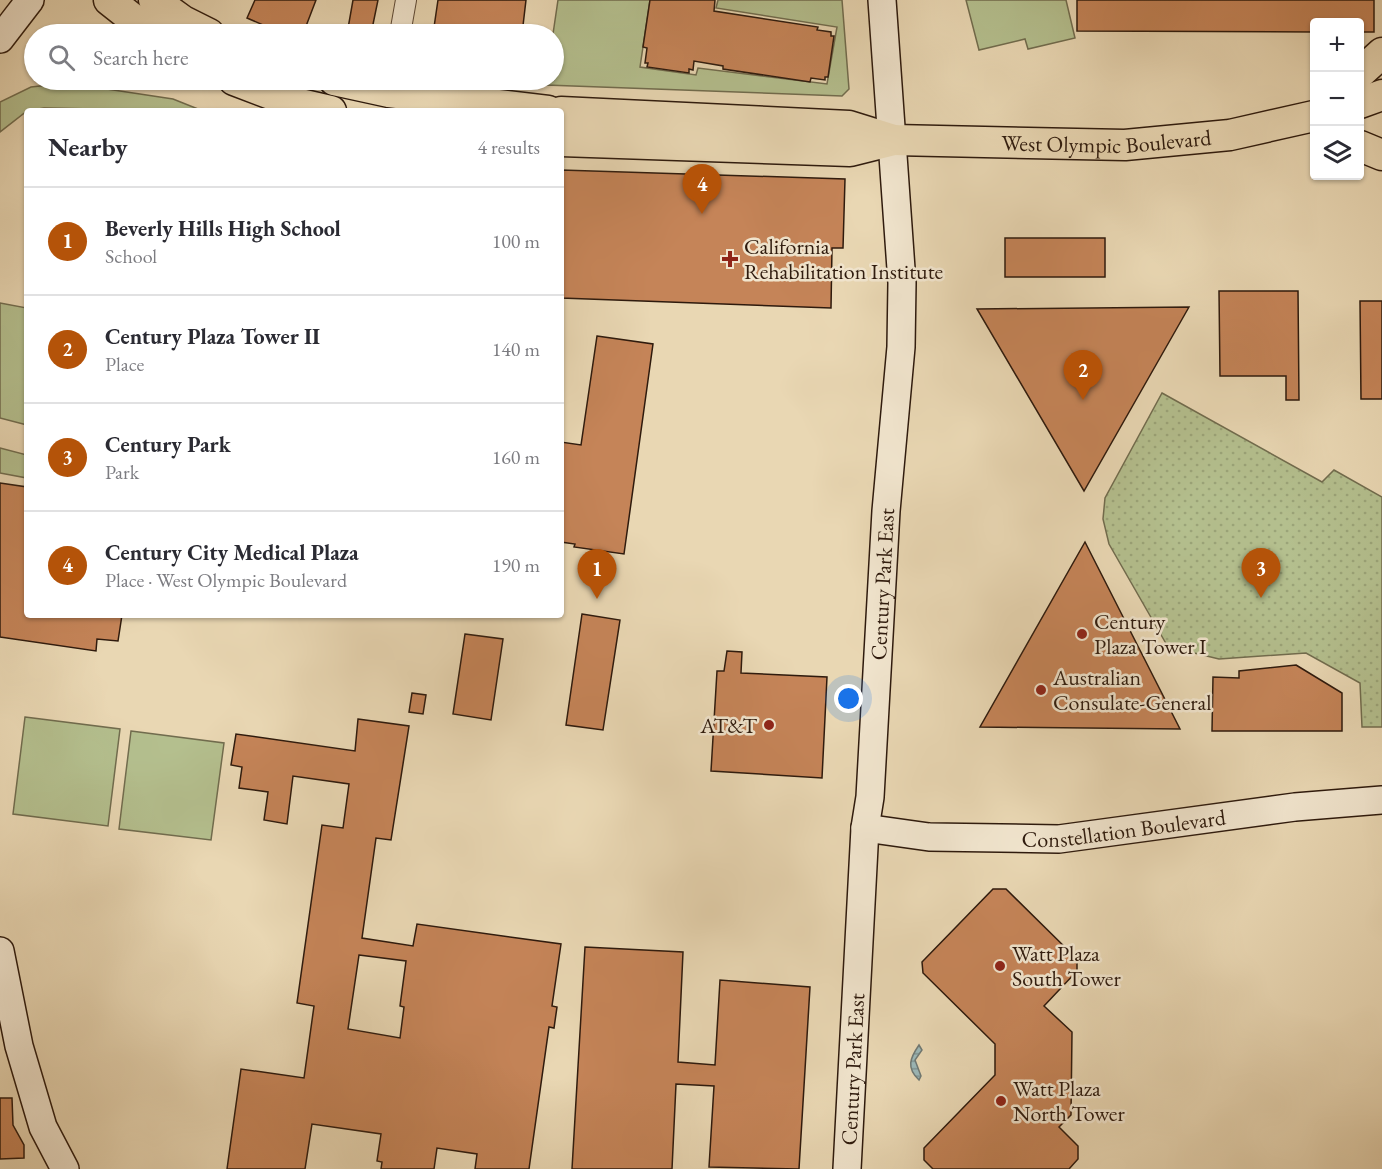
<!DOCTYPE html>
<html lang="en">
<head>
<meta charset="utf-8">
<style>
  body { margin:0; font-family:"EB Garamond",serif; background:#f2f2f3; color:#2b2b33 }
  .controls { position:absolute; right:18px; top:18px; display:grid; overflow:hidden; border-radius:6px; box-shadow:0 2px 4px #0004 }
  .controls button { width:54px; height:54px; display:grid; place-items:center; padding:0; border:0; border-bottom:2px solid #e1e1e2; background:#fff; color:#2b2b33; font:30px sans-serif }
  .you { position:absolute; left:849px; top:699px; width:21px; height:21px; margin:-15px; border:4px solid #fff; border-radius:50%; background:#1a73e8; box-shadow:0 0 0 9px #1a73e833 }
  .badge { display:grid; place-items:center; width:39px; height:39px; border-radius:50%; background:#b45309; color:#fff; font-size:20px; font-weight:700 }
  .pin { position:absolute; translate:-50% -50px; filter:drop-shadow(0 2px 3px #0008) }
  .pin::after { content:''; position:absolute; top:32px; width:21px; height:18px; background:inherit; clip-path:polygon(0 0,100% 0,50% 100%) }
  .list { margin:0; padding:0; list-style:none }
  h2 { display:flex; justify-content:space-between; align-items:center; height:78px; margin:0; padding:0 24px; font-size:26px }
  h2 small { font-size:20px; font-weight:400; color:#7c7c81 }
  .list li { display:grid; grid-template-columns:39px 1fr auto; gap:18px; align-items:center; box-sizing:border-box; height:108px; padding:0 24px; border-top:2px solid #e1e1e2 }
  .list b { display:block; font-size:22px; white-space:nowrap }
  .list p { margin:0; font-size:20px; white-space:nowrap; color:#7c7c81 }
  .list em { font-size:20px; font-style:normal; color:#7c7c81 }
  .icon { flex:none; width:33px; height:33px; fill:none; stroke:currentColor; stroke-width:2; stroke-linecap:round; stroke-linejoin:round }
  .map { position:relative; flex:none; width:1382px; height:1169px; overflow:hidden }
  .search { position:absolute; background:#fff; box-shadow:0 2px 4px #0004; left:24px; top:24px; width:540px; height:66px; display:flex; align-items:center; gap:15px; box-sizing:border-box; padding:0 21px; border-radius:33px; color:#7c7c81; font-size:22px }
  .panel { position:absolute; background:#fff; box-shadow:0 2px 4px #0004; left:24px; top:108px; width:540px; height:510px; border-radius:6px }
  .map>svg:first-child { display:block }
  .grass { fill:#b4bf8e; stroke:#716c4e; stroke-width:1.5 }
  .park { fill:url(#park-dots); stroke:#716c4e; stroke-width:1.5 }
  .water { fill:url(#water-rules); stroke:#6f7873; stroke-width:1.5 }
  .building { fill:#c58458; stroke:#2e1a0d; stroke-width:1.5; fill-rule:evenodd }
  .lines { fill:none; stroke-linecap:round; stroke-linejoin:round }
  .street-casing { stroke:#5d4936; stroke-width:22 }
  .secondary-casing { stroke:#2e1a0d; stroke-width:30 }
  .primary-casing { stroke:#2e1a0d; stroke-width:33 }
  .street { stroke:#f1e5ce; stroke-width:20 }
  .secondary { stroke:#f1e5ce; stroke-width:27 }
  .primary { stroke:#e9d7b3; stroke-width:30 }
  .poi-dot { fill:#8f2418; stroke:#f1e5ce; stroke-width:2 }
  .labels { text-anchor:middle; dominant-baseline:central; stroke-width:5; stroke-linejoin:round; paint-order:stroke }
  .street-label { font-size:22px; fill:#2e1a0d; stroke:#f1e5ce }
  .poi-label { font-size:22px; fill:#2e1a0d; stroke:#f1e5ce; text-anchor:start }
</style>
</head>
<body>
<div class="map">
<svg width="1382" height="1169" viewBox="0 0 1382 1169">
  <defs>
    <pattern id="park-dots" width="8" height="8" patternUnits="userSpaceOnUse" patternTransform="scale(1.5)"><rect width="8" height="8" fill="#b4bf8e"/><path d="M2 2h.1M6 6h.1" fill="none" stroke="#9ba479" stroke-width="1.8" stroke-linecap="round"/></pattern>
    <pattern id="water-rules" width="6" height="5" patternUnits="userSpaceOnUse" patternTransform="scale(1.5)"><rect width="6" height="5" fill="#9bb7b7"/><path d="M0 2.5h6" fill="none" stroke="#7f9493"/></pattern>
  </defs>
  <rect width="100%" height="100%" fill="#e9d7b3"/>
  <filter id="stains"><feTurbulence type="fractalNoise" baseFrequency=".00333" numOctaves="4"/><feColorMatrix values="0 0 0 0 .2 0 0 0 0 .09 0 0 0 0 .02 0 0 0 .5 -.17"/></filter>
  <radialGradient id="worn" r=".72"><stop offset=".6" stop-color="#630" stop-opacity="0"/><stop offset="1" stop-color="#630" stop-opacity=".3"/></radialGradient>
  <!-- grass -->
  <g class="grass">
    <polygon points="558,0 650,0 640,67 696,75 698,68 827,84 837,27 716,8 718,0 842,0 849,89 842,96 546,85 547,80 554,80 553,34"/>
    <polygon points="966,0 1066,0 1075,38 1028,49 1025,39 979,50"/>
    <polygon points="67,83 173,99 203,111 44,108 27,111 0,132 0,102 31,87"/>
    <polygon points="0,303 27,308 27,425 0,418"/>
    <polygon points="0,448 27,455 27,478 0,473"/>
    <polygon points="25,717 120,729 108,826 13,814"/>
    <polygon points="131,731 224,743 211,840 119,829"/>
  </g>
  <!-- park -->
  <polygon class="park" points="1162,393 1322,482 1334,470 1382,497 1382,727 1362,727 1360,683 1306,653 1219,659 1186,651 1172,654 1109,544 1103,519 1105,498"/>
  <!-- water -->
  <path class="water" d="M 919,1045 L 922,1050 L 915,1060 L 921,1076 L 919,1080 C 906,1068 910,1058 919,1045 Z"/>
  <!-- building -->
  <g class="building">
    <polygon points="255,0 316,0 303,34 275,34 277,31 247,18"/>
    <polygon points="353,0 378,0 371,34 347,34"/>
    <polygon points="438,0 526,0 522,34 433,34"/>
    <polygon points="650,0 715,0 714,11 818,27 817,30 831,32 831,36 834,36 828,77 825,77 825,80 811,78 810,82 723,69 723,66 694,61 693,70 689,69 689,73 647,67 648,63 645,63 647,48 643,47"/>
    <polygon points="1077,0 1374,0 1374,32 1359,32 1359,22 1314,22 1314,32 1077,31"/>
    <polygon points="561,170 845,179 843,248 832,248 831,308 561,298"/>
    <rect x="1005" y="238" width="100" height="39"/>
    <polygon points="1219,291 1298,291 1299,400 1286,400 1286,376 1220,376"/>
    <polygon points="1360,301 1382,301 1382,399 1361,399"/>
    <polygon points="1189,307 1084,491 977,309"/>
    <polygon points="597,336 653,344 624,554 574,547 575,544 561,542 561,442 581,445"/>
    <polygon points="0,483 27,487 27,615 122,615 118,641 97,639 96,651 0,637"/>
    <polygon points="1085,542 1180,729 980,727"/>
    <polygon points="582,614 620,620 603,730 566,725"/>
    <polygon points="465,634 503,639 491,720 453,714"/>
    <polygon points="727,651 742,652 741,673 827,677 822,778 711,771 717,671 724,671"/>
    <polygon points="1296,665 1342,693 1342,731 1212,731 1213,677 1239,678 1239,671"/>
    <polygon points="412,693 426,695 423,714 409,712"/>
    <path d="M 358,719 L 409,726 L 391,840 L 376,838 L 362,938 L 413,946 L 417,924 L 561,944 L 552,1006 L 557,1007 L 554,1028 L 549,1027 L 529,1169 L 475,1169 L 477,1154 L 437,1148 L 434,1169 L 381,1169 L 382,1162 L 377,1161 L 381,1134 L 312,1124 L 305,1169 L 227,1169 L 241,1069 L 304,1078 L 314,1006 L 297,1003 L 322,825 L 343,828 L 349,784 L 293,776 L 287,824 L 264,820 L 268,792 L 239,788 L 242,767 L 231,765 L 236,734 L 355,751 ZM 359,955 L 406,961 L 400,1006 L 404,1007 L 400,1038 L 348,1029 Z"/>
    <polygon points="993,889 1006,889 1077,959 1077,971 1044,1006 1072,1032 1071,1115 1059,1127 1078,1146 1078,1159 1069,1169 933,1169 924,1160 924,1148 995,1075 995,1044 923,973 922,962"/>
    <polygon points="585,947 683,952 678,1062 715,1065 720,980 810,987 799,1169 709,1167 714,1086 676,1084 672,1169 572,1169"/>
    <polygon points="0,1098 12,1098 13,1125 24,1145 24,1158 0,1159"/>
  </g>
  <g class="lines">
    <defs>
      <polyline id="street" points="400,34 406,0"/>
      <g id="secondary">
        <polyline points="0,39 30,0"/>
        <path id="s1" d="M 865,828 L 929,837 L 1059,839 L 1295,807 L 1382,800"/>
        <polyline points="0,951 19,1046 43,1127 65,1169"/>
        <path id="s2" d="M 847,1169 L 865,828 L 870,797 L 886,511 L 901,347 L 902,283 L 882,0"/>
      </g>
      <g id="primary">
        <polyline points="109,0 152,34"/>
        <polyline points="154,0 183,21 209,34"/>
        <polyline points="1360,73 1382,53"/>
        <polyline points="234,80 292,102 331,111"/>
        <polyline points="334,80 389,92 548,111"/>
        <polyline points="1360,103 1382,95"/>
        <path id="s3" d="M 561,112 L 849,126 L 894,140 L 1125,145 L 1230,135 L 1314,116"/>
        <polyline points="561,141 850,151 894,140"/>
        <polyline points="1360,146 1382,155"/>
      </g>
    </defs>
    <!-- street casing -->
    <use href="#street" class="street-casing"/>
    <!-- secondary casing -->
    <use href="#secondary" class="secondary-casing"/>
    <!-- primary casing -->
    <use href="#primary" class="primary-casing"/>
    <!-- street -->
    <use href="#street" class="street"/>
    <!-- secondary -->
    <use href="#secondary" class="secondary"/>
    <!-- primary -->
    <use href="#primary" class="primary"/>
  </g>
  <!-- markers -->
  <g class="poi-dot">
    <path d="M727 250h6v6h6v6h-6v6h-6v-6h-6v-6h6z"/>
    <circle cx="1082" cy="634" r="6"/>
    <circle cx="1041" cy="690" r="6"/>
    <circle cx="769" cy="725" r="6"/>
    <circle cx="1000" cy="966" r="6"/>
    <circle cx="1001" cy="1101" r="6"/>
  </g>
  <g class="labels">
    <!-- street labels -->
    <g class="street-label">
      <text stroke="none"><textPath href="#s3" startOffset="548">West Olympic Boulevard</textPath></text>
      <text stroke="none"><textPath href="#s2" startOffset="586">Century Park East</textPath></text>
      <text stroke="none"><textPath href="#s1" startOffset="260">Constellation Boulevard</textPath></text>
      <text stroke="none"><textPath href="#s2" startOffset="100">Century Park East</textPath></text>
    </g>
    <!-- poi labels -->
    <g class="poi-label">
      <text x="744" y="246">California<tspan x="744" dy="25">Rehabilitation Institute</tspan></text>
      <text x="1094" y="621">Century<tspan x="1094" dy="25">Plaza Tower I</tspan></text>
      <text x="1053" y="677">Australian<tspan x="1053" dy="25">Consulate-General</tspan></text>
      <text x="757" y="725" text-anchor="end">AT&amp;T</text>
      <text x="1012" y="953">Watt Plaza<tspan x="1012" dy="25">South Tower</tspan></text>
      <text x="1013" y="1088">Watt Plaza<tspan x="1013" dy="25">North Tower</tspan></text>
    </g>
  </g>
  <rect width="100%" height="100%" filter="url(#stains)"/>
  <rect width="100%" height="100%" fill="url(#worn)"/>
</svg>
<div class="controls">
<button>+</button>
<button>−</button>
<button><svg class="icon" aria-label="layers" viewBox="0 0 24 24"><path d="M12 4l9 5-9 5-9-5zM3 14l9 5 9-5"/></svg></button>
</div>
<div class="you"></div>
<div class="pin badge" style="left:597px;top:599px">1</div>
<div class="pin badge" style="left:1083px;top:400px">2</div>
<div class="pin badge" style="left:1261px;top:598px">3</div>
<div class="pin badge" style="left:702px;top:214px">4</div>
<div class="search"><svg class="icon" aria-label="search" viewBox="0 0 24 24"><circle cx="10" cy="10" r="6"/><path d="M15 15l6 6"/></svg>Search here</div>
<section class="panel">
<h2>Nearby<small>4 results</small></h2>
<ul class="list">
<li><span class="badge">1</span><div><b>Beverly Hills High School</b><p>School</p></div><em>100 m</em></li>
<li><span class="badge">2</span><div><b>Century Plaza Tower II</b><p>Place</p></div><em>140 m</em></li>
<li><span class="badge">3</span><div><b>Century Park</b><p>Park</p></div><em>160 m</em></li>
<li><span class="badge">4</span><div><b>Century City Medical Plaza</b><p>Place · West Olympic Boulevard</p></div><em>190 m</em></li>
</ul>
</section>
</div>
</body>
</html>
